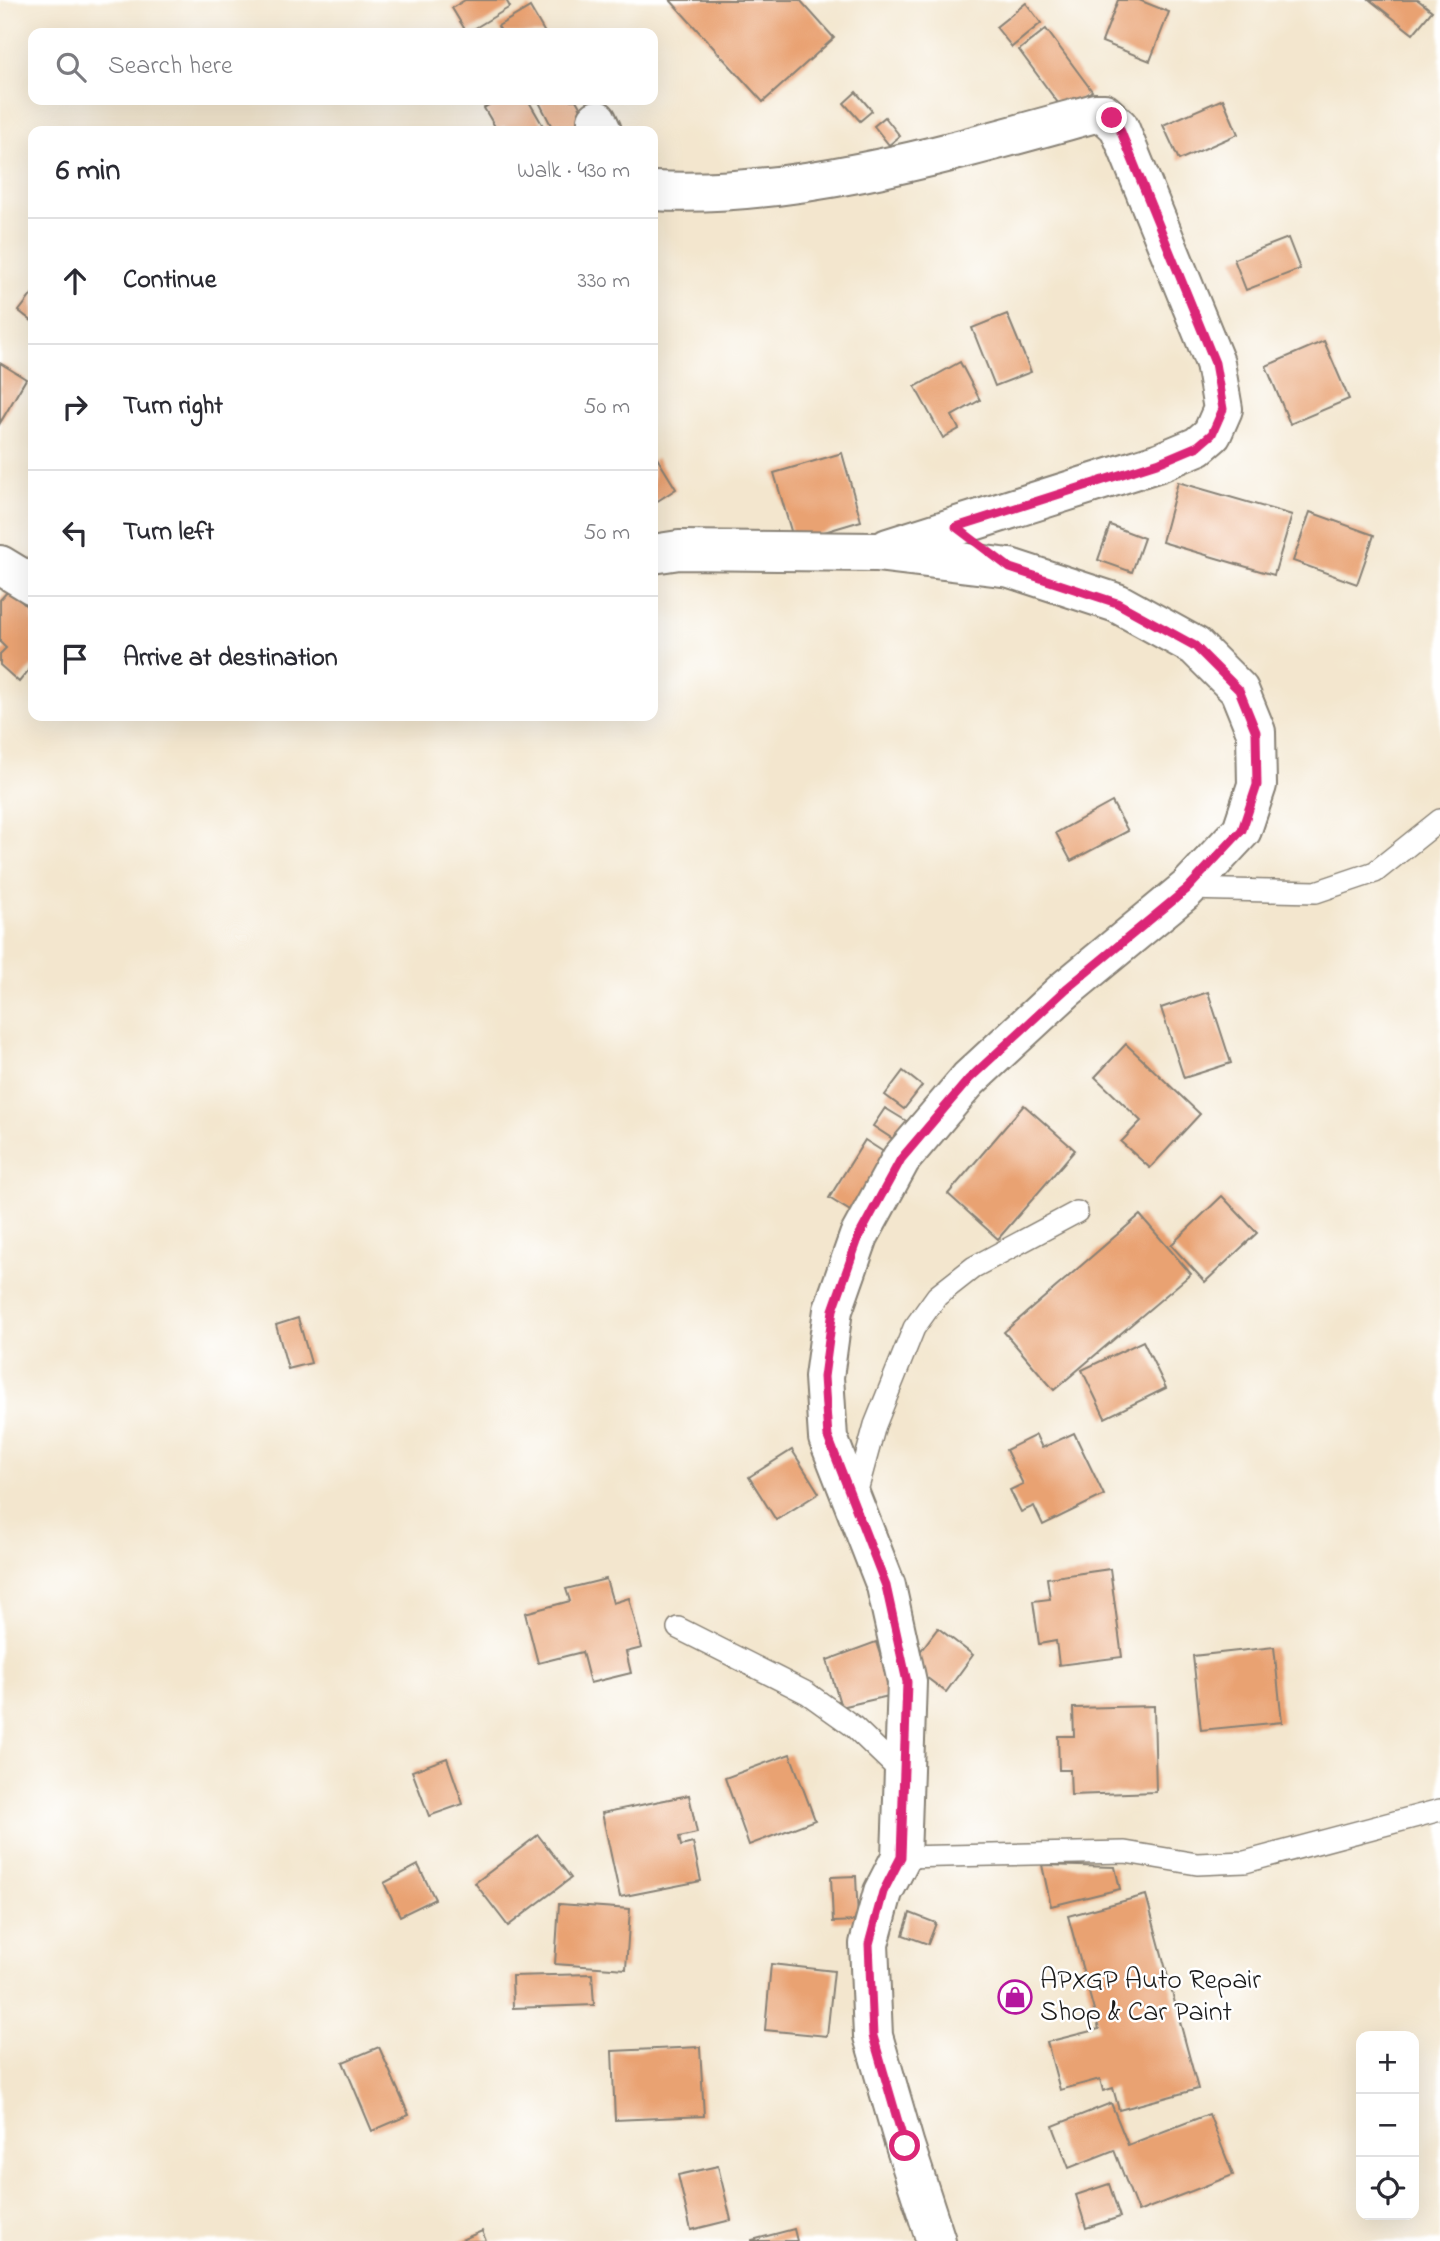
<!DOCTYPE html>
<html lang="en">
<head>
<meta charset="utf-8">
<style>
  body { margin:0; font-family:"Indie Flower",sans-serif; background:#f7f7f7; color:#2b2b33 }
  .controls { position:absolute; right:21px; bottom:21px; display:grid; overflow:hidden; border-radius:14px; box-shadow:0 7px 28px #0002 }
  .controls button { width:63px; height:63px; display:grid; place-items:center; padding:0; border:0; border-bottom:2px solid #e1e1e2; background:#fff; color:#2b2b33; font:35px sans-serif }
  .stop { position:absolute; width:21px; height:21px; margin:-16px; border:5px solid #db2777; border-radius:50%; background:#fff }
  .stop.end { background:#db2777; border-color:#fff; box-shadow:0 2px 7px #0008 }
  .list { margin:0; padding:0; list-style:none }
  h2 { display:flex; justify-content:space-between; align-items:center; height:91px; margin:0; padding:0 28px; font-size:30px }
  h2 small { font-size:23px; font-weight:400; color:#7c7c81 }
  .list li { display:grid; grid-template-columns:46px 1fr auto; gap:21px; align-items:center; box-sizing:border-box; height:126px; padding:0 28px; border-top:2px solid #e1e1e2 }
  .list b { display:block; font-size:26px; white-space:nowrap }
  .list em { font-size:23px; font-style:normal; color:#7c7c81 }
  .icon { flex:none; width:38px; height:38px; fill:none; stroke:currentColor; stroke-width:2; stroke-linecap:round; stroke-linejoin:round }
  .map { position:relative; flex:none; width:1440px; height:2241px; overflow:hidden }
  .search { position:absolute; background:#fff; box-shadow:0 7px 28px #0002; left:28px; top:28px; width:630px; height:77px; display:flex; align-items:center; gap:18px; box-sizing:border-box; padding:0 24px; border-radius:14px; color:#7c7c81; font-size:26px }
  .panel { position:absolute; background:#fff; box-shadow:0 7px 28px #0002; left:28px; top:126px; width:630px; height:595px; border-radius:14px }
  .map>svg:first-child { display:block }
  .building { fill:#e9a272 }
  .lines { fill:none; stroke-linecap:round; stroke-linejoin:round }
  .lane-casing { stroke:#888175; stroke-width:24 }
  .street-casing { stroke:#888175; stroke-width:42 }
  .lane { stroke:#fff; stroke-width:21 }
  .street { stroke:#fff; stroke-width:38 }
  .route { stroke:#db2777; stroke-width:9 }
  .labels { text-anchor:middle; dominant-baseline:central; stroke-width:5; stroke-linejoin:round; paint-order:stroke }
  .poi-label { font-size:28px; fill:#1c1c1c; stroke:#fff; text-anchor:start }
</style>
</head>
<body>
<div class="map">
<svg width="1440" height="2241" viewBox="0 0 1440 2241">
  <rect width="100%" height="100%" fill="#fff"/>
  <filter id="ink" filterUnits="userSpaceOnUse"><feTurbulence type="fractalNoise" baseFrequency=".0143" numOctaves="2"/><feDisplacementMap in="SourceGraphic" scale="14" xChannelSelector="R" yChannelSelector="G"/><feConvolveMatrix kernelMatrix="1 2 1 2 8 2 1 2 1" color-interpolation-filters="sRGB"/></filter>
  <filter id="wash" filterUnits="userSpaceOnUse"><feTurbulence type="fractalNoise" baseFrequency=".00686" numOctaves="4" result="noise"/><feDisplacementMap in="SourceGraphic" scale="28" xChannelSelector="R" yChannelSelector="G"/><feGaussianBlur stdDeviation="1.57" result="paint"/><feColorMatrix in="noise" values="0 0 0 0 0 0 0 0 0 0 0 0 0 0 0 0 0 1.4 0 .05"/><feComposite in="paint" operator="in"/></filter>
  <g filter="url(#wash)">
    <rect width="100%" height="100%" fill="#f3e6ce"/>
    <g id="blocks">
      <!-- building -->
      <g class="building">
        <polygon points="465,0 506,0 510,7 467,33 452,8"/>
        <polygon points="670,0 800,0 834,38 763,102"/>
        <polygon points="1118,0 1139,0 1169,12 1150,61 1102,42"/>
        <polygon points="1370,0 1418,0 1432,11 1413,34"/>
        <polygon points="1026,3 1041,23 1012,47 996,27"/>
        <polygon points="530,7 545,33 502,33 498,26"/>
        <polygon points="1046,29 1092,91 1064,111 1019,50"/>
        <polygon points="856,92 872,111 860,121 844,103"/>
        <polygon points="1223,99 1238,134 1179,160 1163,125"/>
        <polygon points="490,100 528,100 546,131 508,131 505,126 497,130 484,108 492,103"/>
        <polygon points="543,100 576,100 588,121 570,131 554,131 539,102"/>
        <polygon points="885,117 900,136 889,145 874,126"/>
        <polygon points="1288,238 1300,269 1246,290 1234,259"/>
        <polygon points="33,293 33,322 19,311"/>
        <polygon points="1007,314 1031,372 995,386 972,328"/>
        <polygon points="1324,341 1349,399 1290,424 1266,366"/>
        <polygon points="960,362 980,400 952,416 959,429 943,438 915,387"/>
        <polygon points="0,363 26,379 0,423"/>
        <polygon points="842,453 861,521 794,541 774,473"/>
        <polygon points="657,458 676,489 653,504 653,460"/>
        <polygon points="1178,482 1292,515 1274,575 1162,542"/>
        <polygon points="1310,512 1374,535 1357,584 1293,561"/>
        <polygon points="1110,525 1144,538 1132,572 1098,560"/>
        <polygon points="9,590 33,612 33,665 19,682 0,665 0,654 6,648 0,642 0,600"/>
        <polygon points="1112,802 1128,831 1071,861 1056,833"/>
        <polygon points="1208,992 1231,1063 1184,1078 1161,1008"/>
        <polygon points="1126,1044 1200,1114 1150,1168 1121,1142 1141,1121 1095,1077"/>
        <polygon points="903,1071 922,1086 904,1109 885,1095"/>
        <polygon points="1024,1105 1075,1150 998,1239 948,1194"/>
        <polygon points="885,1108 908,1122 896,1141 873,1126"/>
        <polygon points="865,1140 887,1154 852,1212 829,1198"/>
        <polygon points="1222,1196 1257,1233 1205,1282 1171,1245"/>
        <polygon points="1140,1215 1191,1274 1054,1390 1004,1332"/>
        <polygon points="298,1318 311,1363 288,1369 276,1325"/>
        <polygon points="1143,1341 1166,1388 1105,1418 1082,1370"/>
        <polygon points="1074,1433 1104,1495 1043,1525 1034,1506 1021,1512 1010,1490 1023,1484 1006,1450 1036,1435 1042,1448"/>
        <polygon points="792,1450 819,1493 776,1520 749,1477"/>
        <polygon points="1110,1569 1122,1657 1059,1665 1056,1641 1039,1644 1033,1601 1050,1599 1047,1578"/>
        <polygon points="606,1579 613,1603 629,1598 642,1648 626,1652 631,1673 590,1683 582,1652 538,1663 525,1613 570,1601 566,1589"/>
        <polygon points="938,1628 973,1655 946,1692 910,1665"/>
        <polygon points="876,1642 893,1695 841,1707 827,1660"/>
        <polygon points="1274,1647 1282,1722 1201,1730 1193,1656"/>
        <polygon points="1154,1706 1156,1792 1071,1795 1070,1770 1059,1770 1058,1736 1074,1736 1073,1708"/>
        <polygon points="790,1754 815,1820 749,1845 725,1778"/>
        <polygon points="447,1758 463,1804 429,1816 412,1771"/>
        <polygon points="689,1795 697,1833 679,1837 681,1846 693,1843 701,1881 620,1897 602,1813"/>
        <polygon points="538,1835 571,1878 508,1926 475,1883"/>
        <polygon points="418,1865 435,1899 400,1916 384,1883"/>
        <polygon points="1042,1865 1115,1867 1120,1889 1051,1906"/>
        <polygon points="856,1876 858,1921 833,1922 831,1877"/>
        <polygon points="1146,1895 1198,2089 1119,2110 1113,2088 1103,2091 1100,2079 1060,2090 1047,2042 1099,2029 1068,1916"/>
        <polygon points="559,1904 630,1909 626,1969 555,1964"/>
        <polygon points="910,1913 936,1923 928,1944 903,1935"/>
        <polygon points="771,1964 834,1971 827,2036 765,2030"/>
        <polygon points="592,1974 594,2005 513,2008 512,1976"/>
        <polygon points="379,2047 409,2115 372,2131 343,2062"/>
        <polygon points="700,2047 704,2116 615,2120 612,2051"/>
        <polygon points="1111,2103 1128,2145 1209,2114 1233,2175 1138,2212 1114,2150 1069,2168 1053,2126"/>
        <polygon points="718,2166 731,2220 691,2230 678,2175"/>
        <polygon points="1109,2184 1120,2217 1086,2228 1076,2195"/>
        <polygon points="794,2229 797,2241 752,2241 752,2240"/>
        <polygon points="482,2231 486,2241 459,2241"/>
      </g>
    </g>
  </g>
  <g filter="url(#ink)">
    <use href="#blocks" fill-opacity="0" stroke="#888175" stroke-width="2"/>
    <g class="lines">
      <defs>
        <g id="lane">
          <polyline points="1187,889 1316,892 1375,872 1440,820"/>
          <polyline points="855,1498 875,1425 914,1328 937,1296 974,1267 1077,1212"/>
          <polyline points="678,1628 807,1693 853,1726 903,1774"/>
          <polyline points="901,1857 1125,1852 1197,1864 1245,1862 1440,1810"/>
        </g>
        <g id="street">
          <polyline points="597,120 602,131"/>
          <path d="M 653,191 C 796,199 957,151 1095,113 L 1104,113 L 1119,127 L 1215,363 L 1223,409 L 1212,434 L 1198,446 L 1160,462 L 888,548"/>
          <polyline points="653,554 679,550 876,552 1010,568 1117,603 1195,646 1239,690 1256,732 1257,785 1242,830 1187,889 1066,989 969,1079 901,1159 859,1236 833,1310 824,1377 828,1438 886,1586 907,1682 901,1857 883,1892 869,1944 873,2036 905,2146 936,2241"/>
          <polyline points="0,565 33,585"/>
        </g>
      </defs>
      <!-- lane casing -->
      <use href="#lane" class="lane-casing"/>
      <!-- street casing -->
      <use href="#street" class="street-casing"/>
      <!-- lane -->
      <use href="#lane" class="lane"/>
      <!-- street -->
      <use href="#street" class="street"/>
    </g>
  </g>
  <g class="lines" filter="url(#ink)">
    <!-- route -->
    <polyline class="route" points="905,2146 873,2036 869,1944 883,1892 901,1857 907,1682 886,1586 828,1437 824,1377 833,1310 859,1236 901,1159 969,1079 1066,989 1187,889 1242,830 1257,785 1256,732 1239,690 1195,646 1117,603 1010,568 956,527 1160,462 1198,446 1212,434 1223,409 1215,363 1119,127 1112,118"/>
  </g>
  <!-- icons -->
  <defs>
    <symbol id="shop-ring" viewBox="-11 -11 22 22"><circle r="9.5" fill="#fff" stroke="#b5179e" stroke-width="1.5"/><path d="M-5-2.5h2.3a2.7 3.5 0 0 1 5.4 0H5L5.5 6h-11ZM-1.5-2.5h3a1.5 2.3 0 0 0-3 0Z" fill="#b5179e"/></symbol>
  </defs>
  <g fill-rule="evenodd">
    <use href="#shop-ring" x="996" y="1978" width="38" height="38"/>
  </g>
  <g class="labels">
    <!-- poi labels -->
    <g class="poi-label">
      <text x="1040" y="1981">APXGP Auto Repair<tspan x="1040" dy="32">Shop &amp; Car Paint</tspan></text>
    </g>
  </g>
</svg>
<div class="controls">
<button>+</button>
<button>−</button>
<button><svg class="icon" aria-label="locate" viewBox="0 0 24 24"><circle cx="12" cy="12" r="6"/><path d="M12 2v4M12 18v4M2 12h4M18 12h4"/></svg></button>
</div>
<div class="stop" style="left:905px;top:2146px"></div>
<div class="stop end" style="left:1112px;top:118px"></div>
<div class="search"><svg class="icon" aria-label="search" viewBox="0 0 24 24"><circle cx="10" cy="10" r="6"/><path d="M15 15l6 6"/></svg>Search here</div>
<section class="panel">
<h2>6 min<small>Walk · 430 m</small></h2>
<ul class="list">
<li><svg class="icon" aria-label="ahead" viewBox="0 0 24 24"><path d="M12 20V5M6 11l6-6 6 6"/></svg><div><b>Continue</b></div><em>330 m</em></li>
<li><svg class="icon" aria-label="right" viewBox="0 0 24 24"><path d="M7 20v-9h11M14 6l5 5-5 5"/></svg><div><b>Turn right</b></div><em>50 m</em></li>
<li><svg class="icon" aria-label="left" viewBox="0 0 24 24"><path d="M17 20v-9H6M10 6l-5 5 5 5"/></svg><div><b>Turn left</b></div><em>50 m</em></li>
<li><svg class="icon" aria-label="arrive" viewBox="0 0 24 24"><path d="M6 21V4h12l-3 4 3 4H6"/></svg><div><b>Arrive at destination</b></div></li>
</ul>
</section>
</div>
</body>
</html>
